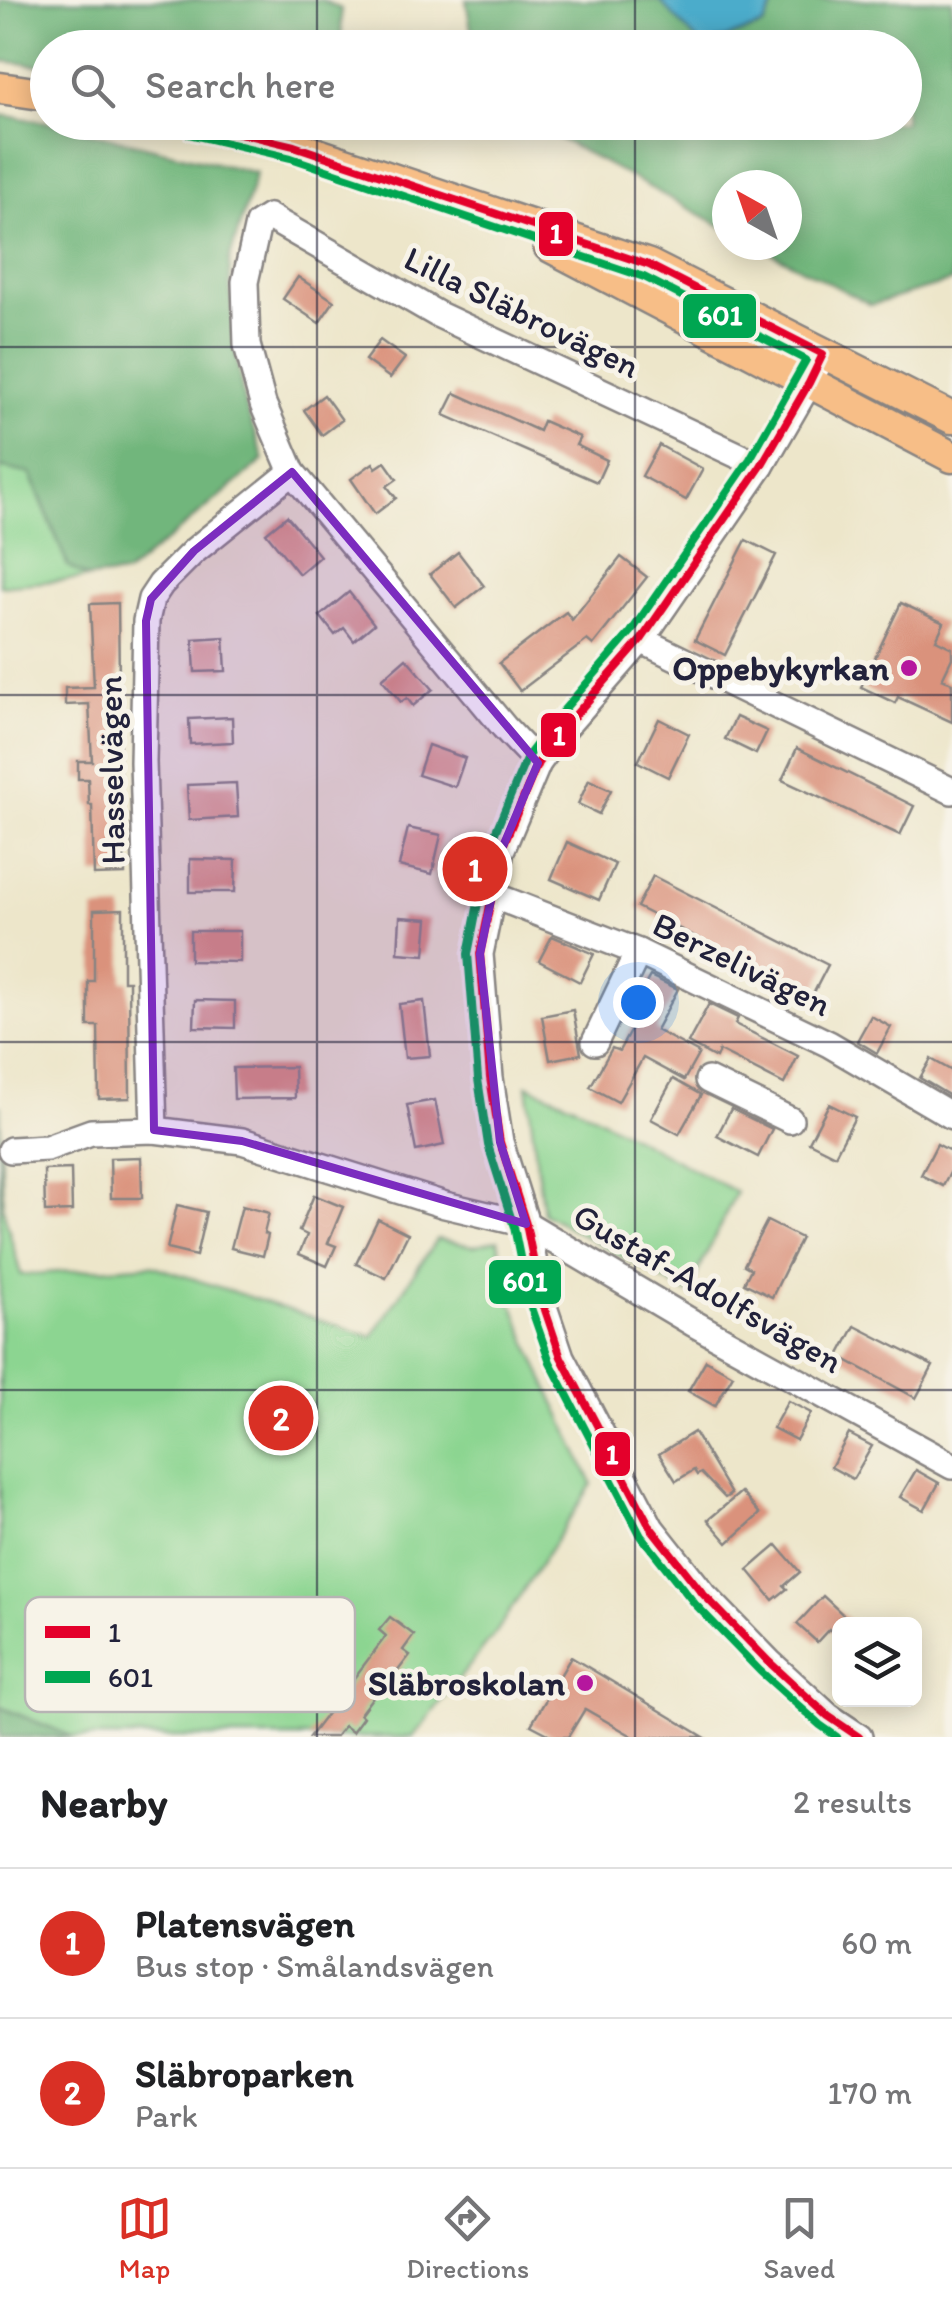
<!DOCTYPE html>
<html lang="en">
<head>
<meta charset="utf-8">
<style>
  body { margin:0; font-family:Itim,sans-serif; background:#f2f2f2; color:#202124 }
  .controls { position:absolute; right:30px; bottom:30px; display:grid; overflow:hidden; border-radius:15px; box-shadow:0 5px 25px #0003 }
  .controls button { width:90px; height:90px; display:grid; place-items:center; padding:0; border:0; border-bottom:2px solid #e0e0e0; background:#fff; color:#202124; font:50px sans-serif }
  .compass { position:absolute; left:712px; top:170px; width:90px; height:90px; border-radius:50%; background:#fff; box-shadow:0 5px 25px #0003; rotate:320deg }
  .you { position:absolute; left:638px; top:1002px; width:35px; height:35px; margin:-25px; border:8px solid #fff; border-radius:50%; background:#1a73e8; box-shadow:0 0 0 15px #1a73e833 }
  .badge { display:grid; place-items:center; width:65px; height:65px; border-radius:50%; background:#d93025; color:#fff; font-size:32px; font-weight:700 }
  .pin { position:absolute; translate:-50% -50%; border:5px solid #fff; box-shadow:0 2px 10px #0006 }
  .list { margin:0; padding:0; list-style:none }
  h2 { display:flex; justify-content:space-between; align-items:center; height:130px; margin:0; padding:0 40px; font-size:42px }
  h2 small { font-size:32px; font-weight:400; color:#757577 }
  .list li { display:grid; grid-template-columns:65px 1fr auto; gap:30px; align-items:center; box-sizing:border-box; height:150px; padding:0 40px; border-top:2px solid #e0e0e0 }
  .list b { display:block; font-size:38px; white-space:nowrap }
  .list p { margin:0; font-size:32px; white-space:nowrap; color:#757577 }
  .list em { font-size:32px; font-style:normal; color:#757577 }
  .icon { flex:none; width:55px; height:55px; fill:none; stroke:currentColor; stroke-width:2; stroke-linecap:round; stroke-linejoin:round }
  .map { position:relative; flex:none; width:952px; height:1737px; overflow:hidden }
  .search { position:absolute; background:#fff; box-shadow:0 5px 25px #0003; left:30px; right:30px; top:30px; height:110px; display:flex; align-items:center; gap:25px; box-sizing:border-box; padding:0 35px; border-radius:55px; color:#757577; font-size:38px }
  .sheet { height:430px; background:#fff }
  nav { display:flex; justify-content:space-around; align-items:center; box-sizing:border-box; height:140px; border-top:2px solid #e0e0e0; background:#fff; font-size:28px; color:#757577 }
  nav a { display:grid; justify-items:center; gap:5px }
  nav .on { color:#d93025 }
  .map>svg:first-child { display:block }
  .green { fill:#8cd591; stroke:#577c66; stroke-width:2.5 }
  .forest { fill:#71b67b; stroke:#4a6c5b; stroke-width:2.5 }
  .water { fill:#4caccb; stroke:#376783; stroke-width:2.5 }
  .building { fill:#da927c }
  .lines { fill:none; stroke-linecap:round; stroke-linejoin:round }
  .minor-casing { stroke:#888482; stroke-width:30 }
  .major-casing { stroke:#888482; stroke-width:35 }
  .minor { stroke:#fff; stroke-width:25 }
  .major { stroke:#f7be87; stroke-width:30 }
  .bus-1-casing { stroke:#f7f3e8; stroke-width:15 }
  .bus-2-casing { stroke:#f7f3e8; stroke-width:15 }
  .bus-1 { stroke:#e4002b; stroke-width:8 }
  .bus-2 { stroke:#00a651; stroke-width:8 }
  .marked { fill:#7b2cbf; fill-opacity:0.2; stroke:#7b2cbf; stroke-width:8; stroke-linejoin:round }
  .grid { fill:none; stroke:#22223b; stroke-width:2.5; stroke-opacity:0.55 }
  .poi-dot { fill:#b5179e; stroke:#f7f3e8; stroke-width:4 }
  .labels { text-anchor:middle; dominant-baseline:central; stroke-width:10; stroke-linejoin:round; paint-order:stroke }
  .street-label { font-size:35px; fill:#22223b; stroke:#f7f3e8 }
  .poi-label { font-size:35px; font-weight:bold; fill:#22223b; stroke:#f7f3e8; text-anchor:end }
  .key { fill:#f7f3e8; stroke:#b7b4b4; stroke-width:2.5 }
  .key-label { font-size:28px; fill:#22223b }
  .line-badge { stroke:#f7f3e8; stroke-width:4 }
  .badge-label { font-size:28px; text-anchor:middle; font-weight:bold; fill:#fff }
</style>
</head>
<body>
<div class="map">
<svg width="952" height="1737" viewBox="0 0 952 1737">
  <rect width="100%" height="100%" fill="#f7f3e8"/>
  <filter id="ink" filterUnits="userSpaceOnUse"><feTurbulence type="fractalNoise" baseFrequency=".01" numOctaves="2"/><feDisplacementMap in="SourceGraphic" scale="20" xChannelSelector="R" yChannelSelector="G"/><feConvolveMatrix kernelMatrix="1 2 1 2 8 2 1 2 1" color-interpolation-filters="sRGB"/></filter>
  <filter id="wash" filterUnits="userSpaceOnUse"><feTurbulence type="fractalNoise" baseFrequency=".0048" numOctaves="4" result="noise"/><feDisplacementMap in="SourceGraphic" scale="40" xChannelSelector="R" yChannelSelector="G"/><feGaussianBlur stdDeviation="2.25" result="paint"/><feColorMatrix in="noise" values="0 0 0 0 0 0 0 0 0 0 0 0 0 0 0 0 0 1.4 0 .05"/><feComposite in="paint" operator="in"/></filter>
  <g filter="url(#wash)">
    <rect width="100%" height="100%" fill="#ede6ca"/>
    <!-- green -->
    <g class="green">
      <polygon points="0,467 30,473 68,566 88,578 0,586"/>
      <polygon points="527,1085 574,1105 736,1192 688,1293 543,1213"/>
      <polygon points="0,1105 3,1208 21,1275 151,1265 372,1337 437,1239 473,1246 498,1240 509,1295 532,1353 592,1484 497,1631 413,1737 73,1737 0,1707"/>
    </g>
    <!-- forest -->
    <g class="forest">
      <polygon points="0,0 322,0 341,9 342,47 48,48 47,66 0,61"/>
      <polygon points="466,0 659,0 702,46 764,26 776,0 952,0 952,281 871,305 757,245 787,245 787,185 727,185 727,229 530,123 904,122 904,48 474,47"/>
      <polygon points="0,115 47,122 256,173 229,261 235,347 244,402 264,460 126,574 88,578 68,566 31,474 0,467"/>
      <polygon points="0,1707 73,1737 0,1737"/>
    </g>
    <!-- water -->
    <polygon class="water" points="659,0 776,0 764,25 702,46"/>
    <g id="blocks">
      <!-- building -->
      <g class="building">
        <polygon points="298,277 334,301 319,323 283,299"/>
        <polygon points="380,340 405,358 390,378 365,360"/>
        <polygon points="455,393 539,431 543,421 580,437 576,445 607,460 597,482 444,415"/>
        <polygon points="324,395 342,420 322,435 304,410"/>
        <polygon points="659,445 703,469 686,500 642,476"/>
        <polygon points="385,462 397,479 387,486 396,498 375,514 351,479 373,463 376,468"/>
        <polygon points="287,516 320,556 299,574 266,533"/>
        <polygon points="746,540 776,555 725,655 695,640"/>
        <polygon points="458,552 484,586 456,608 430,574"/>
        <polygon points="621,557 647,577 593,645 587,640 520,691 499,663 566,612 572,620"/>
        <polygon points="349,592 374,624 354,641 344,628 335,635 320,616"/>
        <polygon points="118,603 121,835 124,835 125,874 94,875 92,805 89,805 88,779 78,779 78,761 92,761 89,704 65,705 65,688 94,687 90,604"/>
        <polygon points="901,603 944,623 936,640 952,648 952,658 942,679 952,683 952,722 898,697 895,703 861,687"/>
        <polygon points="224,637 226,671 195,672 193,639"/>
        <polygon points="406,658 433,689 413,706 407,698 401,702 382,679"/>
        <polygon points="232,717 233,742 190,744 189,719"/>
        <polygon points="736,717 767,731 756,754 725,739"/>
        <polygon points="659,719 689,734 668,777 638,762"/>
        <polygon points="428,745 465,758 455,787 418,775"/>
        <polygon points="797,748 914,806 900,835 782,780"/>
        <polygon points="589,780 611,790 599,814 578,804"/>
        <polygon points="236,783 238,817 189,820 187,785"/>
        <polygon points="408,828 441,835 432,874 399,866"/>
        <polygon points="567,842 615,864 599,900 551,879"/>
        <polygon points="190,859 236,860 235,892 190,892"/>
        <polygon points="653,876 828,965 812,996 637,907"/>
        <polygon points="123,909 123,981 129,981 130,1098 99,1099 98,1026 88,1026 88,981 94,981 94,910"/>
        <polygon points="400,917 428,919 425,955 398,953"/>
        <polygon points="190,931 240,931 240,962 190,961"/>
        <polygon points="552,936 594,954 580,982 539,961"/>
        <polygon points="650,976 678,989 656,1030 699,1053 684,1080 643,1058 618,1102 590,1087 612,1048 619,1051 638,1017 630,1012"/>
        <polygon points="195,1000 235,1001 235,1028 194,1027"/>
        <polygon points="424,1001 430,1056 405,1058 399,1004"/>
        <polygon points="709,1004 738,1018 735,1024 798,1056 784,1084 719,1051 716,1058 688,1043"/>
        <polygon points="573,1010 581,1054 550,1060 542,1016"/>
        <polygon points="871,1016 891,1027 877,1053 857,1041"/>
        <polygon points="931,1059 952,1071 952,1097 920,1078"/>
        <polygon points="294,1067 295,1098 234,1099 233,1068"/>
        <polygon points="673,1079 701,1095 679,1134 651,1119"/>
        <polygon points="435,1100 444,1145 416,1151 407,1105"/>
        <polygon points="829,1104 855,1117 835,1155 809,1142"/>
        <polygon points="731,1109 772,1129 758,1157 717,1136"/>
        <polygon points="937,1144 952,1152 952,1169 943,1186 921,1175"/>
        <polygon points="141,1157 142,1198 111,1198 110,1158"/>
        <polygon points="71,1169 72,1211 45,1212 44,1170"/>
        <polygon points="314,1195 343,1207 328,1243 336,1246 327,1266 299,1254 307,1235 299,1231"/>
        <polygon points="177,1205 206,1212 196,1256 167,1249"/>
        <polygon points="242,1206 269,1213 264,1233 268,1235 263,1256 231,1248"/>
        <polygon points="378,1219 408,1234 386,1278 356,1264"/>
        <polygon points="767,1221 801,1238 772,1297 744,1283 751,1269 744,1265"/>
        <polygon points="855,1326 933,1366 916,1398 839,1356"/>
        <polygon points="706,1360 733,1375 715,1406 688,1391"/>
        <polygon points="788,1401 811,1413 796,1440 773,1428"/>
        <polygon points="694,1432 731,1494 725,1498 701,1473 697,1475 694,1470 676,1481 659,1454"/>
        <polygon points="849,1434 872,1446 853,1479 831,1467"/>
        <polygon points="916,1470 939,1483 924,1510 900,1497"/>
        <polygon points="741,1492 760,1514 728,1543 708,1520"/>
        <polygon points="777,1545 800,1572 784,1586 787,1589 773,1600 748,1570"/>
        <polygon points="823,1596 853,1624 840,1624 840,1639 829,1629 817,1642 797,1624"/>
        <polygon points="390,1617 414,1635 403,1650 410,1655 397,1672 393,1670 360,1714 363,1717 352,1732 344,1726 335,1737 309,1737 386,1636 379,1630"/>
        <polygon points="571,1657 704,1737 634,1737 585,1709 568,1737 554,1737 531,1725"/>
      </g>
    </g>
  </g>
  <g filter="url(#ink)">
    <use href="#blocks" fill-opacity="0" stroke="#888482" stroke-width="2.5"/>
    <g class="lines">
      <defs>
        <g id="minor">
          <polyline points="823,354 809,383 761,466 641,640 564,728 538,763 501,851 480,954 490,1078 500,1142 526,1224 541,1298 561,1357 651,1528 704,1595 769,1662 828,1716 859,1737"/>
          <polyline points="641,640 952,791"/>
          <polyline points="538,763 504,727 292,472 263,404 247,345 245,282 258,224 269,217 437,314 761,466"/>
          <polyline points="492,895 638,952 829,1044 952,1116"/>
          <polyline points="595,1042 638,952"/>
          <polyline points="708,1080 790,1120"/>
          <polyline points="154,1130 143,762 146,621 151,599 161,584 194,551 292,472"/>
          <polyline points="11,1150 47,1148 91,1132 154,1130 242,1141 445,1205 526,1224 693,1323 952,1466"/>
        </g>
        <g id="major">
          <polyline points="0,88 48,95"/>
          <polyline points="192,122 294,146 649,265 952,418"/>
          <polyline points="549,246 952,457"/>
        </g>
      </defs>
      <!-- minor casing -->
      <use href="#minor" class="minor-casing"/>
      <!-- major casing -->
      <use href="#major" class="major-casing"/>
      <!-- minor -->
      <use href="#minor" class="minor"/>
      <!-- major -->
      <use href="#major" class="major"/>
      <defs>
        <polyline id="bus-1" points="194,122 294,146 649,265 823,354 809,383 761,466 641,640 564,728 538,763 501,851 480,954 490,1078 500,1142 526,1224 541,1298 561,1357 651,1528 704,1595 769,1662 828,1716 859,1737"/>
        <polyline id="bus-2" points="189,134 291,158 644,277 806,360 750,459 631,632 555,720 527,757 489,847 468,954 478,1079 488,1145 514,1227 529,1302 550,1362 641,1536 695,1604 760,1671 820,1725 837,1737"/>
      </defs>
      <!-- bus-1 casing -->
      <use href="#bus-1" class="bus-1-casing"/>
      <!-- bus-2 casing -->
      <use href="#bus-2" class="bus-2-casing"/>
      <!-- bus-1 -->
      <use href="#bus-1" class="bus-1"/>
      <!-- bus-2 -->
      <use href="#bus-2" class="bus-2"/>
    </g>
  </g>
  <!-- marked area -->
  <path class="marked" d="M 292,472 L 538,763 L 501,851 L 480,954 L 500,1142 L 526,1224 L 242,1141 L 154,1130 L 146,621 L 151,599 L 194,551 Z"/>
  <!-- grid -->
  <path class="grid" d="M 317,0 L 317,48M 635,0 L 635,48M 317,122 L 317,1737M 635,122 L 635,1737M 0,347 L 952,347M 0,695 L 952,695M 0,1042 L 952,1042M 0,1390 L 952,1390"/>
  <!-- markers -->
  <g class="poi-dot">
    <circle cx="909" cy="668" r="10"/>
    <circle cx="585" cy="1683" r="10"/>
  </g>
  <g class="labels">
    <!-- street labels -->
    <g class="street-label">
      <text transform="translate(522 312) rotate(26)">Lilla Släbrovägen</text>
      <text transform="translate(111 770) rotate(-91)">Hasselvägen</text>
      <text transform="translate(742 964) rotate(26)">Berzelivägen</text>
      <text transform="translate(708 1288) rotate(30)">Gustaf-Adolfsvägen</text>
    </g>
    <!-- poi labels -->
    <g class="poi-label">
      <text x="889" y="668">Oppebykyrkan</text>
      <text x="565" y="1683">Släbroskolan</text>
    </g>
  </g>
  <!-- legend -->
  <rect x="25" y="1597" width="330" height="115" rx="15" class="key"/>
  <rect x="45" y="1626" width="45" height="12" fill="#e4002b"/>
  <rect x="45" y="1671" width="45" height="12" fill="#00a651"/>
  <g class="key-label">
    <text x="108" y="1642">1</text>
    <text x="108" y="1687">601</text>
  </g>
  <g class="line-badge">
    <rect x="537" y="210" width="38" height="48" rx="10" fill="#e4002b"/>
    <rect x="681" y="292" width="77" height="48" rx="10" fill="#00a651"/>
    <rect x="539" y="711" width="39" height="48" rx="10" fill="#e4002b"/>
    <rect x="487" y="1258" width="76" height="48" rx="10" fill="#00a651"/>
    <rect x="593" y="1430" width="39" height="48" rx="10" fill="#e4002b"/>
  </g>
  <g class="badge-label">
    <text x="556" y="243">1</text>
    <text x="720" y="325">601</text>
    <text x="559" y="745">1</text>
    <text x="525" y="1291">601</text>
    <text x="612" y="1464">1</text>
  </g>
</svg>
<div class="controls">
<button><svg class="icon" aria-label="layers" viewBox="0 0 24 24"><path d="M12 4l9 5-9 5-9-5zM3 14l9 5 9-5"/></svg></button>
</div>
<svg class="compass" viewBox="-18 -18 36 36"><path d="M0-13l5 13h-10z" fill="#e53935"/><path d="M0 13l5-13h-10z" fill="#757577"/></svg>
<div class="you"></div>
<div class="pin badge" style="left:475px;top:869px">1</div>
<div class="pin badge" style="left:281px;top:1418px">2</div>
<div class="search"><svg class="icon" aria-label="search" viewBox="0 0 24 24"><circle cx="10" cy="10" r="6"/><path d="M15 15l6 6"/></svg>Search here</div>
</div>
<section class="sheet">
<h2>Nearby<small>2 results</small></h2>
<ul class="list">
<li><span class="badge">1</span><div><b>Platensvägen</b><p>Bus stop · Smålandsvägen</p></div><em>60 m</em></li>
<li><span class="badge">2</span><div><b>Släbroparken</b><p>Park</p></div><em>170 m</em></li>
</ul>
</section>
<nav>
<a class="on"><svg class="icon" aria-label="map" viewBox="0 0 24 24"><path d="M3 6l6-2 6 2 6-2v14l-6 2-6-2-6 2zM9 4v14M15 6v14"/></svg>Map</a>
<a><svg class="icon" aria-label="directions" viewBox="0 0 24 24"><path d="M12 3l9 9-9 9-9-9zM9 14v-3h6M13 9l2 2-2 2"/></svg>Directions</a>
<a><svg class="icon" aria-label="saved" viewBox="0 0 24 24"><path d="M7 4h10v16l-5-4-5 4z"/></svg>Saved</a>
</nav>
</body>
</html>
